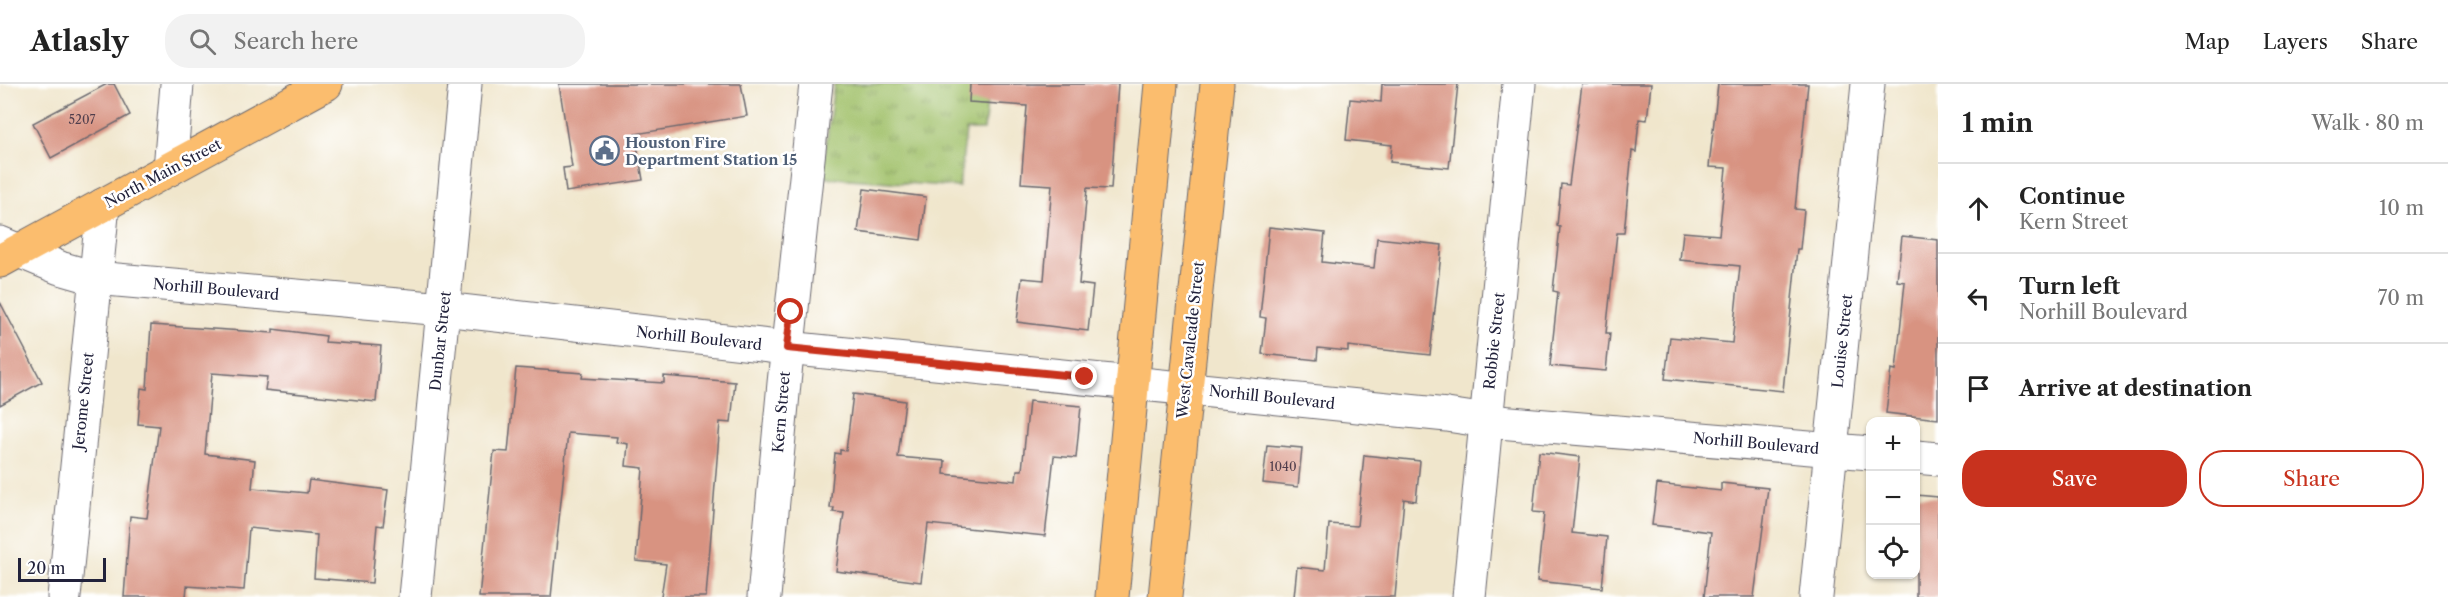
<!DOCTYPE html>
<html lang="en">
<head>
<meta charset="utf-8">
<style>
  body { margin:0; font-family:"Libre Caslon Text",serif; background:#f2f2f2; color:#222 }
  .controls { position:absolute; right:18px; bottom:18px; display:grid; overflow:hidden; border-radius:12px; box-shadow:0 2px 4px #0004 }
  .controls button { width:54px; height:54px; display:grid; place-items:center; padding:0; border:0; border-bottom:2px solid #e0e0e0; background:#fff; color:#222; font:30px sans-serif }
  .scale { position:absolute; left:18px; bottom:15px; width:88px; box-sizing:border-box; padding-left:6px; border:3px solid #22223b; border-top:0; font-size:16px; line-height:21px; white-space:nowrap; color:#22223b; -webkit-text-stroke:4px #fff; paint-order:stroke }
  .stop { position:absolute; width:18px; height:18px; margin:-14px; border:4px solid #c8321e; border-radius:50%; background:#fff }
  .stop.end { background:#c8321e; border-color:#fff; box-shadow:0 2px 6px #0008 }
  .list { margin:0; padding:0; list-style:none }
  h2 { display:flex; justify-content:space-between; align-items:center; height:78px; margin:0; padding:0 24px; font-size:26px }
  h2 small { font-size:20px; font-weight:400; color:#767676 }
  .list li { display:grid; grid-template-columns:39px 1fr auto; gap:18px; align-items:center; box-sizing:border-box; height:90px; padding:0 24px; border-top:2px solid #e0e0e0 }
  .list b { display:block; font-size:22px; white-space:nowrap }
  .list p { margin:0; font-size:20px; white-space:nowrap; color:#767676 }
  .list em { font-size:20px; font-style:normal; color:#767676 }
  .actions { display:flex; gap:12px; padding:18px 24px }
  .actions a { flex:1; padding:14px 0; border:2px solid #c8321e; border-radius:24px; text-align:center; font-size:21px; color:#c8321e }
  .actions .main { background:#c8321e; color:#fff }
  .icon { flex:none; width:33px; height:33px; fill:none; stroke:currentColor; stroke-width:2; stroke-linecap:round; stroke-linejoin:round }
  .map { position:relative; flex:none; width:1938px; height:513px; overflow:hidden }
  header { display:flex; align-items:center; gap:36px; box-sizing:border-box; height:84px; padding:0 30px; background:#fff; border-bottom:2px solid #e0e0e0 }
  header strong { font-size:28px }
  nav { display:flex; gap:33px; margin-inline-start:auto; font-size:21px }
  .search { width:420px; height:54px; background:#f2f2f2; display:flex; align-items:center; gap:15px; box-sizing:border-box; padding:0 21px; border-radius:24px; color:#767676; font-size:22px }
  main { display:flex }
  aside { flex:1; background:#fff }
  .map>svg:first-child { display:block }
  .grass { fill:url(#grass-tufts); stroke:#627252; stroke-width:1.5 }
  .building { fill:#d89381 }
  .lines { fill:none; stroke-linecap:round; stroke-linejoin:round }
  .minor-casing { stroke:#6a676e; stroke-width:35 }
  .major-casing { stroke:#6a676e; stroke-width:35 }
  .minor { stroke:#fff; stroke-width:33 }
  .major { stroke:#fbbd6e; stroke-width:33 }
  .route { stroke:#c8321e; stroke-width:8 }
  .labels { text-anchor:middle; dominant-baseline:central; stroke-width:5; stroke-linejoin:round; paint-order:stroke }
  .number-label { font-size:12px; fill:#503e4c }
  .service-label { font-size:15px; font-weight:bold; fill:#4e5e75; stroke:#fff; text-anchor:start }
  .street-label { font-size:15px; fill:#22223b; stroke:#fff }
</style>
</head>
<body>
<header>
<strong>Atlasly</strong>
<div class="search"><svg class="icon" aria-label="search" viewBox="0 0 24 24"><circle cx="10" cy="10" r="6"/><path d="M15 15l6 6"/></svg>Search here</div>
<nav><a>Map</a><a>Layers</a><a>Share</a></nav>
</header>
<main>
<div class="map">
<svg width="1938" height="513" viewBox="0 0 1938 513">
  <defs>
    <pattern id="grass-tufts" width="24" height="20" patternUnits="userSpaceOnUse" patternTransform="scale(1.5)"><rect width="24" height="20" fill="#a1c16a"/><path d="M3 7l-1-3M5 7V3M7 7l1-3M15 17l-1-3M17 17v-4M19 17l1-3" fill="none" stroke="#839c58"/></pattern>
  </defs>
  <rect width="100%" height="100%" fill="#fff"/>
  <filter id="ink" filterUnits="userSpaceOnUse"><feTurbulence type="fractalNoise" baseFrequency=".0167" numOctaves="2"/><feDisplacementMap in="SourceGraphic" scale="12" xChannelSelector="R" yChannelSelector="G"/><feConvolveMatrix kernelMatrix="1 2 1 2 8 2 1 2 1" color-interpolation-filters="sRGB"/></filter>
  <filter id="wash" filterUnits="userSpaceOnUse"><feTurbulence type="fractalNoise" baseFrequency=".008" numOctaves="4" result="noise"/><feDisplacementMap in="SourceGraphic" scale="24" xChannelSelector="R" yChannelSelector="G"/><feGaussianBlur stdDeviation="1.35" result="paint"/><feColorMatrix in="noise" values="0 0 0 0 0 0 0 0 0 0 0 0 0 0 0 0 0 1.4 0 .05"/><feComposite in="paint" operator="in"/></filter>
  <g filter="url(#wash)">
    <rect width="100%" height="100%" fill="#f0e6cc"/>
    <!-- grass -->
    <polygon class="grass" points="834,0 989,0 984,46 966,46 959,103 822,93"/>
    <g id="blocks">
      <!-- building -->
      <g class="building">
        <polygon points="107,0 114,0 130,31 51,74 33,39"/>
        <polygon points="559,0 741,0 747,32 635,50 643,96 566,108 563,84 572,83"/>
        <polygon points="970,0 1118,0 1111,105 1087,104 1079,200 1093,202 1088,247 1017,238 1022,194 1044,196 1052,101 1021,99 1027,22 969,18"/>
        <polygon points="1382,0 1458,0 1449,84 1390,78 1392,61 1346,56 1350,15 1381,18"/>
        <polygon points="1582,0 1651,0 1647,36 1639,35 1636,68 1632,67 1624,149 1617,149 1606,249 1610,249 1606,287 1550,282 1558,208 1553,207 1560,143 1557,142 1561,100 1569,101"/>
        <polygon points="1718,0 1808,0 1795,125 1804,126 1800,165 1797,165 1783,307 1665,295 1670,253 1732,259 1740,182 1680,176 1683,148 1719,151 1726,84 1709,83"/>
        <polygon points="864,105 926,113 921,156 858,148"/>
        <polygon points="1269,143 1325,149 1322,178 1374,184 1377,154 1442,161 1430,271 1348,262 1348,267 1318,264 1317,276 1262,270 1266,234 1260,233"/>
        <polygon points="1902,152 1938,156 1938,335 1886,329 1891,285 1896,286 1905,198 1897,197"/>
        <polygon points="0,218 42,298 0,321"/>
        <polygon points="151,241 273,249 273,245 326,252 325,258 381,262 376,318 265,306 267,293 212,289 205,370 255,376 252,404 307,409 309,396 388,406 383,442 377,441 372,499 314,494 317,451 249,444 244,506 187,502 186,513 124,513 130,432 147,434 159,342 138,340 141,304 147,305"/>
        <polygon points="516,284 583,289 582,294 664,299 664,292 735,298 731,339 720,338 706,513 661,513 666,480 636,477 643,384 626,382 628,360 616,358 617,353 568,349 551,513 479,513 494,367 508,368"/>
        <polygon points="853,310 905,317 898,373 945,377 944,390 1016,397 1017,386 1022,386 1029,317 1081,322 1076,374 1054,372 1045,452 928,440 921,498 836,487 844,429 833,428 834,424 830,424 835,369 840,370 840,366 846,367"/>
        <polygon points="1267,361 1302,364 1298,403 1263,399"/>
        <polygon points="1539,368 1580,373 1572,449 1607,453 1602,504 1537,497 1544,429 1533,428"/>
        <polygon points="1364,371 1420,377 1416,417 1404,415 1395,513 1294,513 1297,483 1325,486 1329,440 1357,442"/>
        <polygon points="1721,399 1768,404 1754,513 1704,513 1711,448 1652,441 1657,400 1721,407"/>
        <polygon points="1916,411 1938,413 1938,513 1916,513"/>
      </g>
    </g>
  </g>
  <g filter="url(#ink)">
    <use href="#blocks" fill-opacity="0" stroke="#6a676e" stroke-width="1.5"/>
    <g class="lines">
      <defs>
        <g id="minor">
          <polyline points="170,85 177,0"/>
          <polyline points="0,159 60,184 95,194 443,225 787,264 1447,331 1487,337 1870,369"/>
          <polyline points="1916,373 1938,375"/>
          <polyline points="64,513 103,121"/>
          <polyline points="415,513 465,0"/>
          <polyline points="764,513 784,299 816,0"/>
          <polyline points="1469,513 1519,0"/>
          <polyline points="1816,513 1868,0"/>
        </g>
        <g id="major">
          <polyline points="0,177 326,0"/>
          <polyline points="1112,513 1161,0"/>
          <polyline points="1165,513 1217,0"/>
        </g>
      </defs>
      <!-- minor casing -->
      <use href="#minor" class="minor-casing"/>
      <!-- major casing -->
      <use href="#major" class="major-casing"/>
      <!-- minor -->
      <use href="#minor" class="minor"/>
      <!-- major -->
      <use href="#major" class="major"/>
    </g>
  </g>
  <g class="lines" filter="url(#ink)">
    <!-- route -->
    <polyline class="route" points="791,228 787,264 1085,293"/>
  </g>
  <!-- icons -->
  <defs>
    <symbol id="civic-ring" viewBox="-11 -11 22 22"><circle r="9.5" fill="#fff" stroke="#5c6f8a" stroke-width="1.5"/><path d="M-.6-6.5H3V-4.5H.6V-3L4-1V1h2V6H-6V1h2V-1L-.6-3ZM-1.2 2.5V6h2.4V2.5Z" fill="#5c6f8a"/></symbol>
  </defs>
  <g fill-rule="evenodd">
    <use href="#civic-ring" x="588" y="50" width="33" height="33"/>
  </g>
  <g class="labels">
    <!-- number labels -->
    <g class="number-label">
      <text x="82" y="35">5207</text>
      <text x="1283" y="382">1040</text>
    </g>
    <!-- service labels -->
    <g class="service-label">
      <text x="625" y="58">Houston Fire<tspan x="625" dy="17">Department Station 15</tspan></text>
    </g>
    <!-- street labels -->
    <g class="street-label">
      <text transform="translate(163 89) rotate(-28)">North Main Street</text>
      <text transform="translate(216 205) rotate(5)">Norhill Boulevard</text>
      <text transform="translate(699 254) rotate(6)">Norhill Boulevard</text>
      <text transform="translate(1190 256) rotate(-84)">West Cavalcade Street</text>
      <text transform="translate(440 257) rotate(-84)">Dunbar Street</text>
      <text transform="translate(1494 257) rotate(-84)">Robbie Street</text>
      <text transform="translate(1842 257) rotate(-84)">Louise Street</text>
      <text transform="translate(1272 313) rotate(6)">Norhill Boulevard</text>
      <text transform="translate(83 317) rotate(-84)">Jerome Street</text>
      <text transform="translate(781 328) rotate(-85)">Kern Street</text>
      <text transform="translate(1756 359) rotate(5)">Norhill Boulevard</text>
    </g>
  </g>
</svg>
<div class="controls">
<button>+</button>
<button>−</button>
<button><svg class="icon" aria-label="locate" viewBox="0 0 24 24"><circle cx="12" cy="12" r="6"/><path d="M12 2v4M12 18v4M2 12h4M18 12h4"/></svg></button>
</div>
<div class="scale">20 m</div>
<div class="stop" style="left:791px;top:228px"></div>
<div class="stop end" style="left:1085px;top:293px"></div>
</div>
<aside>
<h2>1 min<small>Walk · 80 m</small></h2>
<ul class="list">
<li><svg class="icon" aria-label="ahead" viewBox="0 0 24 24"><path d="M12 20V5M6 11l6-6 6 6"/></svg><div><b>Continue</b><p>Kern Street</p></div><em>10 m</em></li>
<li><svg class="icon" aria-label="left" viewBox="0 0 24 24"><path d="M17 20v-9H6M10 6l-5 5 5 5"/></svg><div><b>Turn left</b><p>Norhill Boulevard</p></div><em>70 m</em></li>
<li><svg class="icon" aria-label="arrive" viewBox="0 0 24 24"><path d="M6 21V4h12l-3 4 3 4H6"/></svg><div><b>Arrive at destination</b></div></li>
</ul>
<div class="actions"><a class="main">Save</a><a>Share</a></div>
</aside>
</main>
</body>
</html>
